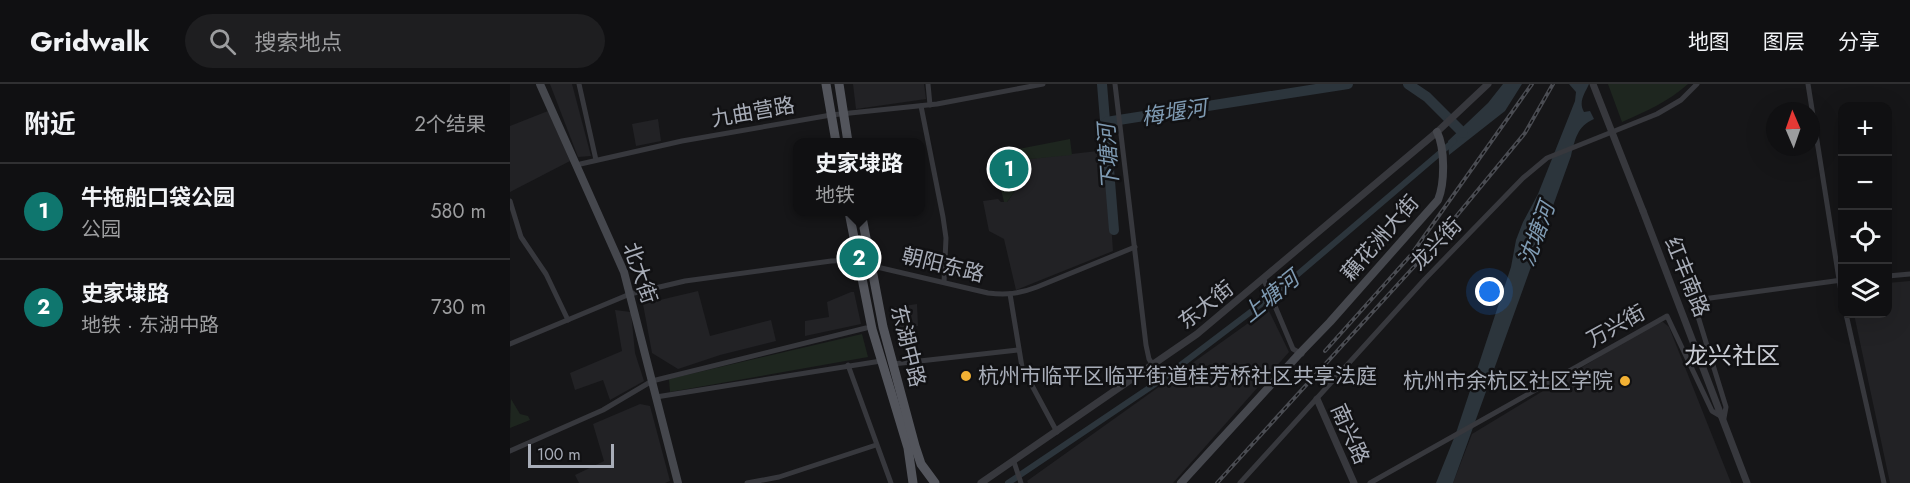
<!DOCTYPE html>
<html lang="zh">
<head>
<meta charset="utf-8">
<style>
  body { margin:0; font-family:Jost,"Noto Sans SC",sans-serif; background:#1e1e20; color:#f1f3f6 }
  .controls { position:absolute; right:18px; top:18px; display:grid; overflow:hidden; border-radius:12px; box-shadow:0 6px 24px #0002 }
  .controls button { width:54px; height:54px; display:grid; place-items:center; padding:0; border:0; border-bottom:2px solid #303032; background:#101012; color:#f1f3f6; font:30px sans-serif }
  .compass { position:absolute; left:1256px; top:18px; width:54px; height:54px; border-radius:50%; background:#101012; box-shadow:0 6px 24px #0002; rotate:358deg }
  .scale { position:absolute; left:18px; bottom:15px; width:86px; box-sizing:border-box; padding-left:6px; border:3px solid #a8adb8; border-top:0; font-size:16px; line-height:21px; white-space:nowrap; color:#a8adb8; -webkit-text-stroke:4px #111113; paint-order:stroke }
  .you { position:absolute; left:980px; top:208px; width:21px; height:21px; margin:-15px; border:4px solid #fff; border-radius:50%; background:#1a73e8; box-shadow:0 0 0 9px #1a73e833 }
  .badge { display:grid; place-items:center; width:39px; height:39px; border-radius:50%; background:#0f766e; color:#fff; font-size:20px; font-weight:700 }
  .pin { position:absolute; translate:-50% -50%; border:3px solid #fff; box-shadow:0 2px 6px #0006 }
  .popup { position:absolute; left:283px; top:54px; width:132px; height:78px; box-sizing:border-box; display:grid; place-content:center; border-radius:12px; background:#101012; filter:drop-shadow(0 2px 4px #0005); font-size:20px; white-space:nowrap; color:#9c9d9f }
  .popup b { font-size:22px; color:#f1f3f6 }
  .popup::after { content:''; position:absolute; left:50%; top:100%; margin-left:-12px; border:12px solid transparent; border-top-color:#101012 }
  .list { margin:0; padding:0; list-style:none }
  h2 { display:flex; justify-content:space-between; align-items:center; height:78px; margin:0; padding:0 24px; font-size:26px }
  h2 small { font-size:20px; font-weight:400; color:#9c9d9f }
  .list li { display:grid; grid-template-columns:39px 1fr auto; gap:18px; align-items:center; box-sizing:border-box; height:96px; padding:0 24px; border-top:2px solid #303032 }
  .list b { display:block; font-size:22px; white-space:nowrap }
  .list p { margin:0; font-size:20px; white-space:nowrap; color:#9c9d9f }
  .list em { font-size:20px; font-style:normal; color:#9c9d9f }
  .icon { flex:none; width:33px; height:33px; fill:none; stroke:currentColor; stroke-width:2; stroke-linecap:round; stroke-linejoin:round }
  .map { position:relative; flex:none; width:1400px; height:399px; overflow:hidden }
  header { display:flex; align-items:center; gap:36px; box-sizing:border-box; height:84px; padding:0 30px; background:#101012; border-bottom:2px solid #303032 }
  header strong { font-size:28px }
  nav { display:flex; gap:33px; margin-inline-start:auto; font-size:21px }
  .search { width:420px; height:54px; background:#1e1e20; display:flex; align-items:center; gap:15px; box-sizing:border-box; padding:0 21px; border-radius:33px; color:#9c9d9f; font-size:22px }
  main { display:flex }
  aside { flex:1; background:#101012 }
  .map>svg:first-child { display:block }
  .built { fill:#222225 }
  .green { fill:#1e261f }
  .water { fill:#2c353c }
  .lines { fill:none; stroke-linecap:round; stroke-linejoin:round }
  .canal { stroke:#2c353c; stroke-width:6 }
  .river { stroke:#2c353c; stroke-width:10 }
  .minor { stroke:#37383d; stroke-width:5 }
  .tertiary { stroke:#37383d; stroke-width:7 }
  .secondary { stroke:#45474d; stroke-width:8 }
  .primary { stroke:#53555c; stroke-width:9 }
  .rail-casing { stroke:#4a4c52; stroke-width:4 }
  .rail { stroke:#111113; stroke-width:1.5; stroke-dasharray:4.5; stroke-linecap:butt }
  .tertiary-bridge { stroke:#37383d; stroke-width:7 }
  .poi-dot { fill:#f2b134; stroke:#111113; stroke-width:2 }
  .labels { text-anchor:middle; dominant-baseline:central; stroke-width:5; stroke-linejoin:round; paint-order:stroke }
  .street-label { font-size:21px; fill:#a8adb8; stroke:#111113 }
  .poi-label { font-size:21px; fill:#a8adb8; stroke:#111113; text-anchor:start }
  .water-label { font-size:22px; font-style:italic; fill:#7f9bb3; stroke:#111113 }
  .quarter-label { font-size:24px; fill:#c9ccd4; stroke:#111113 }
</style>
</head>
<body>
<header>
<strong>Gridwalk</strong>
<div class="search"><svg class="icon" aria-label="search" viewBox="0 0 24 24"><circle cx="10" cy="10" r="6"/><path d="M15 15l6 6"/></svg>搜索地点</div>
<nav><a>地图</a><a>图层</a><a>分享</a></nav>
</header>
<main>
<aside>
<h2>附近<small>2个结果</small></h2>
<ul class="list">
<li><span class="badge">1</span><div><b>牛拖船口袋公园</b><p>公园</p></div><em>580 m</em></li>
<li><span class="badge">2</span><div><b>史家埭路</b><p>地铁 · 东湖中路</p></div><em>730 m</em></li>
</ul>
</aside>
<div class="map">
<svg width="1400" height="399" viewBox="0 0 1400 399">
  <rect width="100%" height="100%" fill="#161618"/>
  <!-- built -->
  <g class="built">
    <polygon points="40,0 62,0 81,72 68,73"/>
    <polygon points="343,0 414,0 416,15 346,25"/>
    <polygon points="38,27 60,77 0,108 0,42"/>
    <polygon points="148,35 151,57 126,62 122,40"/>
    <polygon points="596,66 603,167 506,206 494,155 479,147 473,117 488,115 491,118 497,118 514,94 510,76"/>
    <polygon points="1400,197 1400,399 1380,399 1344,230 1378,230 1378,199"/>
    <polygon points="188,207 200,252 261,236 266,257 210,271 168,285 142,269 133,220"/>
    <polygon points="341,208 344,208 351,240 295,252 295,237 319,233 317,218"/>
    <polygon points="407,220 408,242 386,245 380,224"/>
    <polygon points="758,225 779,268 663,399 518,399 517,397"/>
    <polygon points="105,226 121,228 125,269 134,297 100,316 93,296 65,306 60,289 112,267"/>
    <polygon points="1153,238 1159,243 1221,399 943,399 962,350 1145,239"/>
    <polygon points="130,320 140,322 160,397 155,399 69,399 65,391 94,377 83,340"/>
  </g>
  <!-- green -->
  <g class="green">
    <path d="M 1098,0 L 1178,0 C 1158,18 1136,27 1112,38 Z"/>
    <polygon points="560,55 562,71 510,76 514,94 497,118 494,118 483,70"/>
    <polygon points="352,250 358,273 160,308 159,295"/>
    <polygon points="1,315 10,330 18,332 20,336 0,344"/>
  </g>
  <!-- water -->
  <g class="water">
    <polygon points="993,0 1012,0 995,27 939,71 938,57 978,19"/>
    <path d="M 1059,0 L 1079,0 C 1075,9 1068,18 1074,28 L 1080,27 L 1084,35 C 1067,42 1065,56 1061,72 L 943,399 L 926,399 L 946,349 L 1001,183 L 1006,156 L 1013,138 L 1028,110 L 1065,17 L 1066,8 Z"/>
  </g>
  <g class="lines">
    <!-- canal -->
    <polyline class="canal" points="498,399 651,296 767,208 944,57"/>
    <!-- river -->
    <g class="river">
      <polyline points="592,0 604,146"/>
      <polyline points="898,0 917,13 953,49"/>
      <polyline points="596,38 838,0"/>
    </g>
    <!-- minor -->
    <g class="minor">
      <polyline points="69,0 86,76"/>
      <polyline points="418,0 420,21"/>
      <polyline points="605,0 636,261 639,275 643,281"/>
      <polyline points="1298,0 1332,214"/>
      <polyline points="411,22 433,133 436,154 434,198"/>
      <polyline points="66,81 172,57 321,31 427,20 533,0"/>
      <polyline points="0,117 11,153 36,190 58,236"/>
      <polyline points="1378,192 1400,190"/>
      <polyline points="754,196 783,265 792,270"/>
      <polyline points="500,210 512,283 547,348"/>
      <polyline points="1336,230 1374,399"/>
      <path d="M 0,260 L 120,210 L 175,197 L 321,177 L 348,176 L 367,183 L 478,209 C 496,211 509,210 527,203 L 625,163"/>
      <polyline points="383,280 508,266"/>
      <polyline points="338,281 381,399"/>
      <polyline points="146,313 371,277"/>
      <polyline points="0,367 93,326 142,297 356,244"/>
      <polyline points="504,378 511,399"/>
      <polyline points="237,399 269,393 366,361"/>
      <polyline points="730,399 915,195 1013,94 1037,74 1147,30 1171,16 1187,0"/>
      <polyline points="860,399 1157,232 1202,327 1214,334 1216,323 1186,226 1193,215 1332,196"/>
    </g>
    <!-- tertiary -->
    <g class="tertiary">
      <polyline points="1133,127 1237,399"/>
      <polyline points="807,315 844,399"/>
      <polyline points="471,399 687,250 927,48 978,0"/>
    </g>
    <!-- secondary -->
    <g class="secondary">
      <polyline points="30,0 114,188 168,399"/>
      <path d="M 671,399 L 790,269 L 820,238 L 928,116 C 935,99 935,64 927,48"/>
    </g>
    <!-- primary -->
    <g class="primary">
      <polyline points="316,0 326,58"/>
      <polyline points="329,0 338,58"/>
      <polyline points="339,128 362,245 398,364 403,399"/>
      <polyline points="351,128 373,243 405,362 411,380 425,399"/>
    </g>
    <defs>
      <g id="rail">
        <polyline points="815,267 901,171 1022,0"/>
        <polyline points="707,399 911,175 1015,49 1043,0"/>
      </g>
    </defs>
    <!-- rail casing -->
    <use href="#rail" class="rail-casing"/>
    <!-- rail -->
    <use href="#rail" class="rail"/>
    <!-- tertiary-bridge -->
    <polyline class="tertiary-bridge" points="1083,0 1133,127"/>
  </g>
  <!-- markers -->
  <g class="poi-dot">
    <circle cx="456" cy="292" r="6"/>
    <circle cx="1115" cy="297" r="6"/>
  </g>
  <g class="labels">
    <!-- street labels -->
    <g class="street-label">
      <text transform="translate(243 28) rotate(-10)">九曲营路</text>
      <text transform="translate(870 154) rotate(-49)">藕花洲大街</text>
      <text transform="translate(926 160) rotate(-46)">龙兴街</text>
      <text transform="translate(433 181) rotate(14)">朝阳东路</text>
      <text transform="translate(130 189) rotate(71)">北大街</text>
      <text transform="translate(1177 193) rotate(68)">红丰南路</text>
      <text transform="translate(696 221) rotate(-38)">东大街</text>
      <text transform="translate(1106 242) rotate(-29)">万兴街</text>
      <text transform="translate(398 262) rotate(76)">东湖中路</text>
      <text transform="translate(840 350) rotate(66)">南兴路</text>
    </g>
    <!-- poi labels -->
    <g class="poi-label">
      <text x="468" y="292">杭州市临平区临平街道桂芳桥社区共享法庭</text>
      <text x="1103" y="297" text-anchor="end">杭州市余杭区社区学院</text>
    </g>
    <!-- water labels -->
    <g class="water-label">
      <text transform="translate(664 28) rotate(-9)">梅堰河</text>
      <text transform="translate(598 73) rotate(-94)">下塘河</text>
      <text transform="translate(1026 150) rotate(-70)">沈塘河</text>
      <text transform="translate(760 212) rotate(-39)">上塘河</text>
    </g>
    <!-- quarter labels -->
    <g class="quarter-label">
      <text x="1222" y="271">龙兴社区</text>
    </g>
  </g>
</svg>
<div class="controls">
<button>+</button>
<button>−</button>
<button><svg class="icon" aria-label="locate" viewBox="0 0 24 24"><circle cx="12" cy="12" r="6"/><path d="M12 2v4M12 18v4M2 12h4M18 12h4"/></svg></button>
<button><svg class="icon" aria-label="layers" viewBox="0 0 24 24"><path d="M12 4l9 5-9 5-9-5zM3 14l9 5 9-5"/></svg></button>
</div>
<svg class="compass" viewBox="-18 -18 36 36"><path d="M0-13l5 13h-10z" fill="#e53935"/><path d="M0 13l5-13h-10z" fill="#9c9d9f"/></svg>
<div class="scale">100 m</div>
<div class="you"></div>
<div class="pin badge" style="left:499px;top:85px">1</div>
<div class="pin badge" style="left:349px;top:174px">2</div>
<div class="popup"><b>史家埭路</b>地铁</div>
</div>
</main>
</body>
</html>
